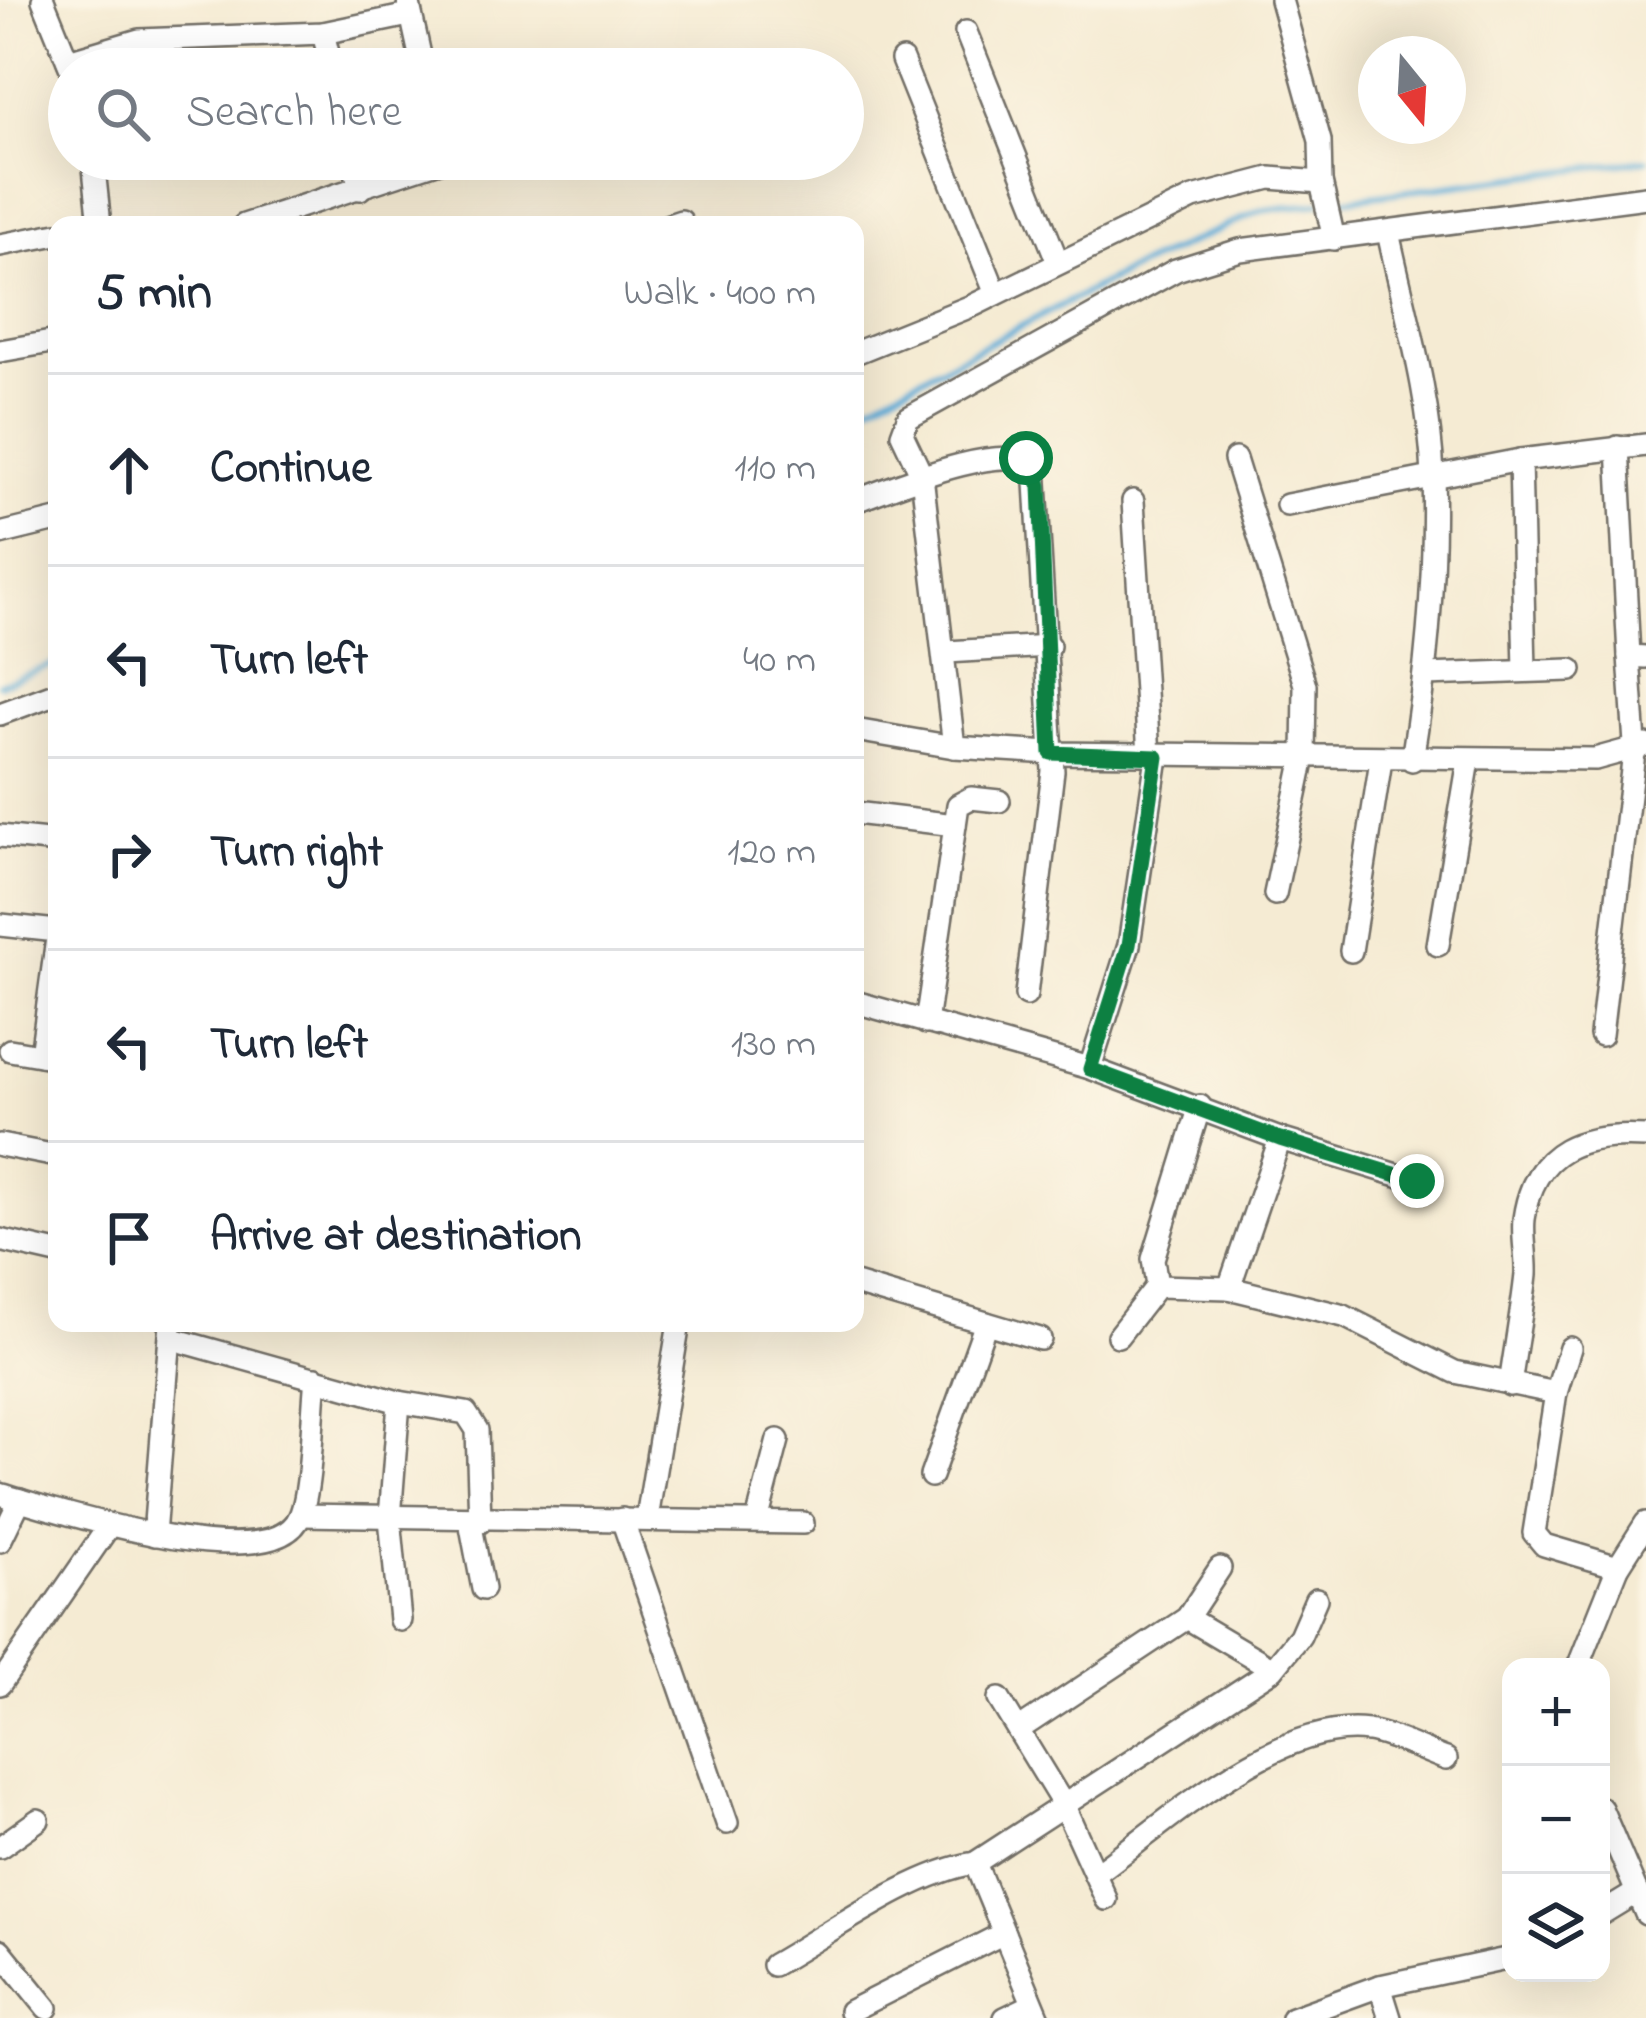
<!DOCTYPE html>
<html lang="en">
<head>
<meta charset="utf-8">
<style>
  body { margin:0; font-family:"Indie Flower",sans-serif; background:#f2f2f3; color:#1f2937 }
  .controls { position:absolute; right:36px; bottom:36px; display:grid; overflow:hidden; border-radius:24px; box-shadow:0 12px 48px #0002 }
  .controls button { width:108px; height:108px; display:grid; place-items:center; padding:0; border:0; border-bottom:3px solid #e0e1e3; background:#fff; color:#1f2937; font:60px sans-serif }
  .compass { position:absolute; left:1358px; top:36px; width:108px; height:108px; border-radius:50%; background:#fff; box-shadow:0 12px 48px #0002; rotate:162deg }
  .stop { position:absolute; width:36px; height:36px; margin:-27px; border:9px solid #0b8043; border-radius:50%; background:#fff }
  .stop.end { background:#0b8043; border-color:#fff; box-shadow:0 3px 12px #0008 }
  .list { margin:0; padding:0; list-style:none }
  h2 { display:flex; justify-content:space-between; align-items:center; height:156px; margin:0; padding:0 48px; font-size:51px }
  h2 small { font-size:39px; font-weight:400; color:#747a83 }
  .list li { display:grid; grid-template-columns:78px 1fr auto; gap:36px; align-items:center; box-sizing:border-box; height:192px; padding:0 48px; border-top:3px solid #e0e1e3 }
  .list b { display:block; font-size:45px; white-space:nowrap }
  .list em { font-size:39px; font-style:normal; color:#747a83 }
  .icon { flex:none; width:66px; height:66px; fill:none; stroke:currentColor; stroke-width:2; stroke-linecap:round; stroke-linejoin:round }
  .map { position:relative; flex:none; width:1646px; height:2018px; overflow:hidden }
  .search { position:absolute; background:#fff; box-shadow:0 12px 48px #0002; left:48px; top:48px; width:816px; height:132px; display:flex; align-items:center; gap:30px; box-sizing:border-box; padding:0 42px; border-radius:66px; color:#747a83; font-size:45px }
  .panel { position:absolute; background:#fff; box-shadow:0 12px 48px #0002; left:48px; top:216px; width:816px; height:1116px; border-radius:24px }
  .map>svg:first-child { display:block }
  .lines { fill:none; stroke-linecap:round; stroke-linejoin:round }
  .stream { stroke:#5faed9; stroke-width:6 }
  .street-casing { stroke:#726e66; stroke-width:26 }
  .street { stroke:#fff; stroke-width:21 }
  .route { stroke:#0b8043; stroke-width:15 }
</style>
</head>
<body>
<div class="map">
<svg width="1646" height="2018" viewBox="0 0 1646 2018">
  <rect width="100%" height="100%" fill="#fcf5e5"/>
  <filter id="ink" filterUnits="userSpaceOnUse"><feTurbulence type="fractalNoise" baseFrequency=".00833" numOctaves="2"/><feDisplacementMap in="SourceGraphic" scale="24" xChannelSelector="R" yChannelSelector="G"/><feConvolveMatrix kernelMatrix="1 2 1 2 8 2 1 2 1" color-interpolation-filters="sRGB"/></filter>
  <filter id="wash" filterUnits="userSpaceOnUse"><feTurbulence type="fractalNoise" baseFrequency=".004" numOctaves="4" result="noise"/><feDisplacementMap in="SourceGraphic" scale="48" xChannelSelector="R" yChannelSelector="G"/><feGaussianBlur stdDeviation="2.7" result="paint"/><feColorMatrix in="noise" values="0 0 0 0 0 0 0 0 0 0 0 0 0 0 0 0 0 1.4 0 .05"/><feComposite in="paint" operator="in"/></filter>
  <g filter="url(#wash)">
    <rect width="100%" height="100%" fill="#f5ebd3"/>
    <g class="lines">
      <!-- stream -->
      <g class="stream">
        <polyline points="1333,201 1646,160"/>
        <polyline points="855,412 1130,270 1260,211 1319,203"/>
        <polyline points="0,684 57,663"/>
      </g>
    </g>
  </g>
  <g filter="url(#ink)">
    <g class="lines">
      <defs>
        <g id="street">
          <polyline points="43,0 71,69"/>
          <polyline points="408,0 423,69"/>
          <polyline points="1281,0 1320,141 1321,182 1334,239"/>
          <polyline points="966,32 1057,260"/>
          <polyline points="323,33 332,69"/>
          <polyline points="902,60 996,294"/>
          <polyline points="68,61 139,40 323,33 409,15"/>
          <polyline points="93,159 100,225"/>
          <polyline points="353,159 360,189"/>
          <polyline points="244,225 446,159"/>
          <polyline points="669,225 681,221"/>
          <path d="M 1388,232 C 1405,312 1430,394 1433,476 C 1436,570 1427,667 1412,760"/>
          <polyline points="0,245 57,234"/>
          <polyline points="0,351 57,341"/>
          <polyline points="855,353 974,305 1193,198 1270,178 1321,182"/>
          <polyline points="1618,447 1629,656"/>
          <polyline points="1235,459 1305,685 1304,757 1275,894"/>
          <polyline points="1520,460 1525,671"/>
          <path d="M 855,501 C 891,488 1005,439 1035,466 L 1053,771 L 1026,995"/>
          <polyline points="1133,501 1149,755"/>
          <polyline points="1287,505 1520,460 1646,445"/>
          <polyline points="0,534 57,520"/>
          <polyline points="947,652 1049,646"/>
          <polyline points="1426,675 1571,670"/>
          <polyline points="0,714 57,693"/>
          <polyline points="855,730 954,747 1051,753 1595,759 1646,745"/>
          <polyline points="954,747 922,476 902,434 908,418 1176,270 1240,250 1646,197"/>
          <polyline points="855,813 955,825"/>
          <polyline points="0,836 57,842"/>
          <polyline points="1,925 57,931"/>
          <polyline points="1438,945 1469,760"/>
          <polyline points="1351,951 1381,760"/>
          <polyline points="855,1002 1090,1068 1280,1139 1417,1181"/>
          <polyline points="926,1023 958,805 971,798 999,801"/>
          <polyline points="1601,1035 1635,744 1629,656 1646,657"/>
          <polyline points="10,1050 57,1058"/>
          <polyline points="41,1055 57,938"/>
          <polyline points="1090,1068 1129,945 1157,757"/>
          <polyline points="0,1145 57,1156"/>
          <polyline points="0,1240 57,1253"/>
          <polyline points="855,1284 1040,1339"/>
          <polyline points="1157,1286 1153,1259 1200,1106"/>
          <polyline points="1229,1288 1280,1139"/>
          <polyline points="1118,1336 1157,1286 1229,1288 1344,1316 1455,1372 1556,1393"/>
          <polyline points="173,1339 399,1402 466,1413 477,1430 480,1522"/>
          <polyline points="1570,1348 1556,1393 1534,1533 1544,1545 1618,1567"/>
          <path d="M 1510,1385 C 1515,1349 1522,1312 1526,1275 C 1527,1256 1522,1237 1524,1219 C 1534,1147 1584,1133 1646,1137"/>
          <polyline points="399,1402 390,1518 400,1620"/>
          <polyline points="931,1476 986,1323"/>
          <path d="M 0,1494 C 51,1509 273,1582 300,1516 C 312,1488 312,1412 316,1378"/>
          <polyline points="301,1515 803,1523"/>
          <polyline points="622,1519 727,1823"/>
          <polyline points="647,1519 679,1323"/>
          <polyline points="470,1521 483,1589"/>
          <polyline points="757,1521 778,1440"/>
          <polyline points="154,1535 171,1323"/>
          <polyline points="0,1541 20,1500"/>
          <polyline points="1187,1618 1273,1669"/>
          <polyline points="1578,1667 1618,1567 1646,1523"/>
          <polyline points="0,1684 109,1526"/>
          <polyline points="999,1699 1063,1804 1106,1899"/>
          <polyline points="1018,1730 1187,1618 1220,1568"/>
          <polyline points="1601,1808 1646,1914"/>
          <polyline points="0,1847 38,1820"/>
          <polyline points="975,1863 1039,2018"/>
          <path d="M 1095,1874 C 1164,1825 1278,1719 1368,1731 C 1393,1735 1421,1750 1446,1759"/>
          <polyline points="1601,1914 1637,1892"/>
          <polyline points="0,1950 47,2008"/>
          <path d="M 773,1965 C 830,1933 911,1873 975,1863 L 1273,1669 L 1300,1636 L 1316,1599"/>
          <polyline points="1380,1986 1390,2018"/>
          <polyline points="850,2011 1004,1933"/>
          <polyline points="1005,2018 1032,2005"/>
          <polyline points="1292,2018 1380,1986 1511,1958"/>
        </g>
      </defs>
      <!-- street casing -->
      <use href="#street" class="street-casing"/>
      <!-- street -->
      <use href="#street" class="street"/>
    </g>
  </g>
  <g class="lines" filter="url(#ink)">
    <!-- route -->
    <polyline class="route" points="1026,458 1035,466 1040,486 1051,753 1157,757 1129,945 1090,1069 1280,1139 1417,1181"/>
  </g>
</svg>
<div class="controls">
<button>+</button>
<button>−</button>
<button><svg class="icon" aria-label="layers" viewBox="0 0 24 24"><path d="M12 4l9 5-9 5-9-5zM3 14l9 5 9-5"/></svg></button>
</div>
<svg class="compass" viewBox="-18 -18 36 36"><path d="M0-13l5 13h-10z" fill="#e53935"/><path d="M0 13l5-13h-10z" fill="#747a83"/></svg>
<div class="stop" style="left:1026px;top:458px"></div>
<div class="stop end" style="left:1417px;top:1181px"></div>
<div class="search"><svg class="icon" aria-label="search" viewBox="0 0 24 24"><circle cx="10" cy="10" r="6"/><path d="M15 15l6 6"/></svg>Search here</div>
<section class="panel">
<h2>5 min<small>Walk · 400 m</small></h2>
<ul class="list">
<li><svg class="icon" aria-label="ahead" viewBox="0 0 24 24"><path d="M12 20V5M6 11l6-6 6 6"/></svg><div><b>Continue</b></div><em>110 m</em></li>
<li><svg class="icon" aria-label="left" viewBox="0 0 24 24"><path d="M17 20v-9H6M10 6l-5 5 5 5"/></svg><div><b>Turn left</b></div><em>40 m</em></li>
<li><svg class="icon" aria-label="right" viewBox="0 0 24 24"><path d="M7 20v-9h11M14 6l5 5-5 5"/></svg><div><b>Turn right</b></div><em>120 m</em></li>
<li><svg class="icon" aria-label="left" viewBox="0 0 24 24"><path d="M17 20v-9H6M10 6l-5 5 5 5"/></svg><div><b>Turn left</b></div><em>130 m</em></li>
<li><svg class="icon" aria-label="arrive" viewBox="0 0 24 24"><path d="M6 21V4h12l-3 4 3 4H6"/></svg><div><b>Arrive at destination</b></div></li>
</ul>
</section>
</div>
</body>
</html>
